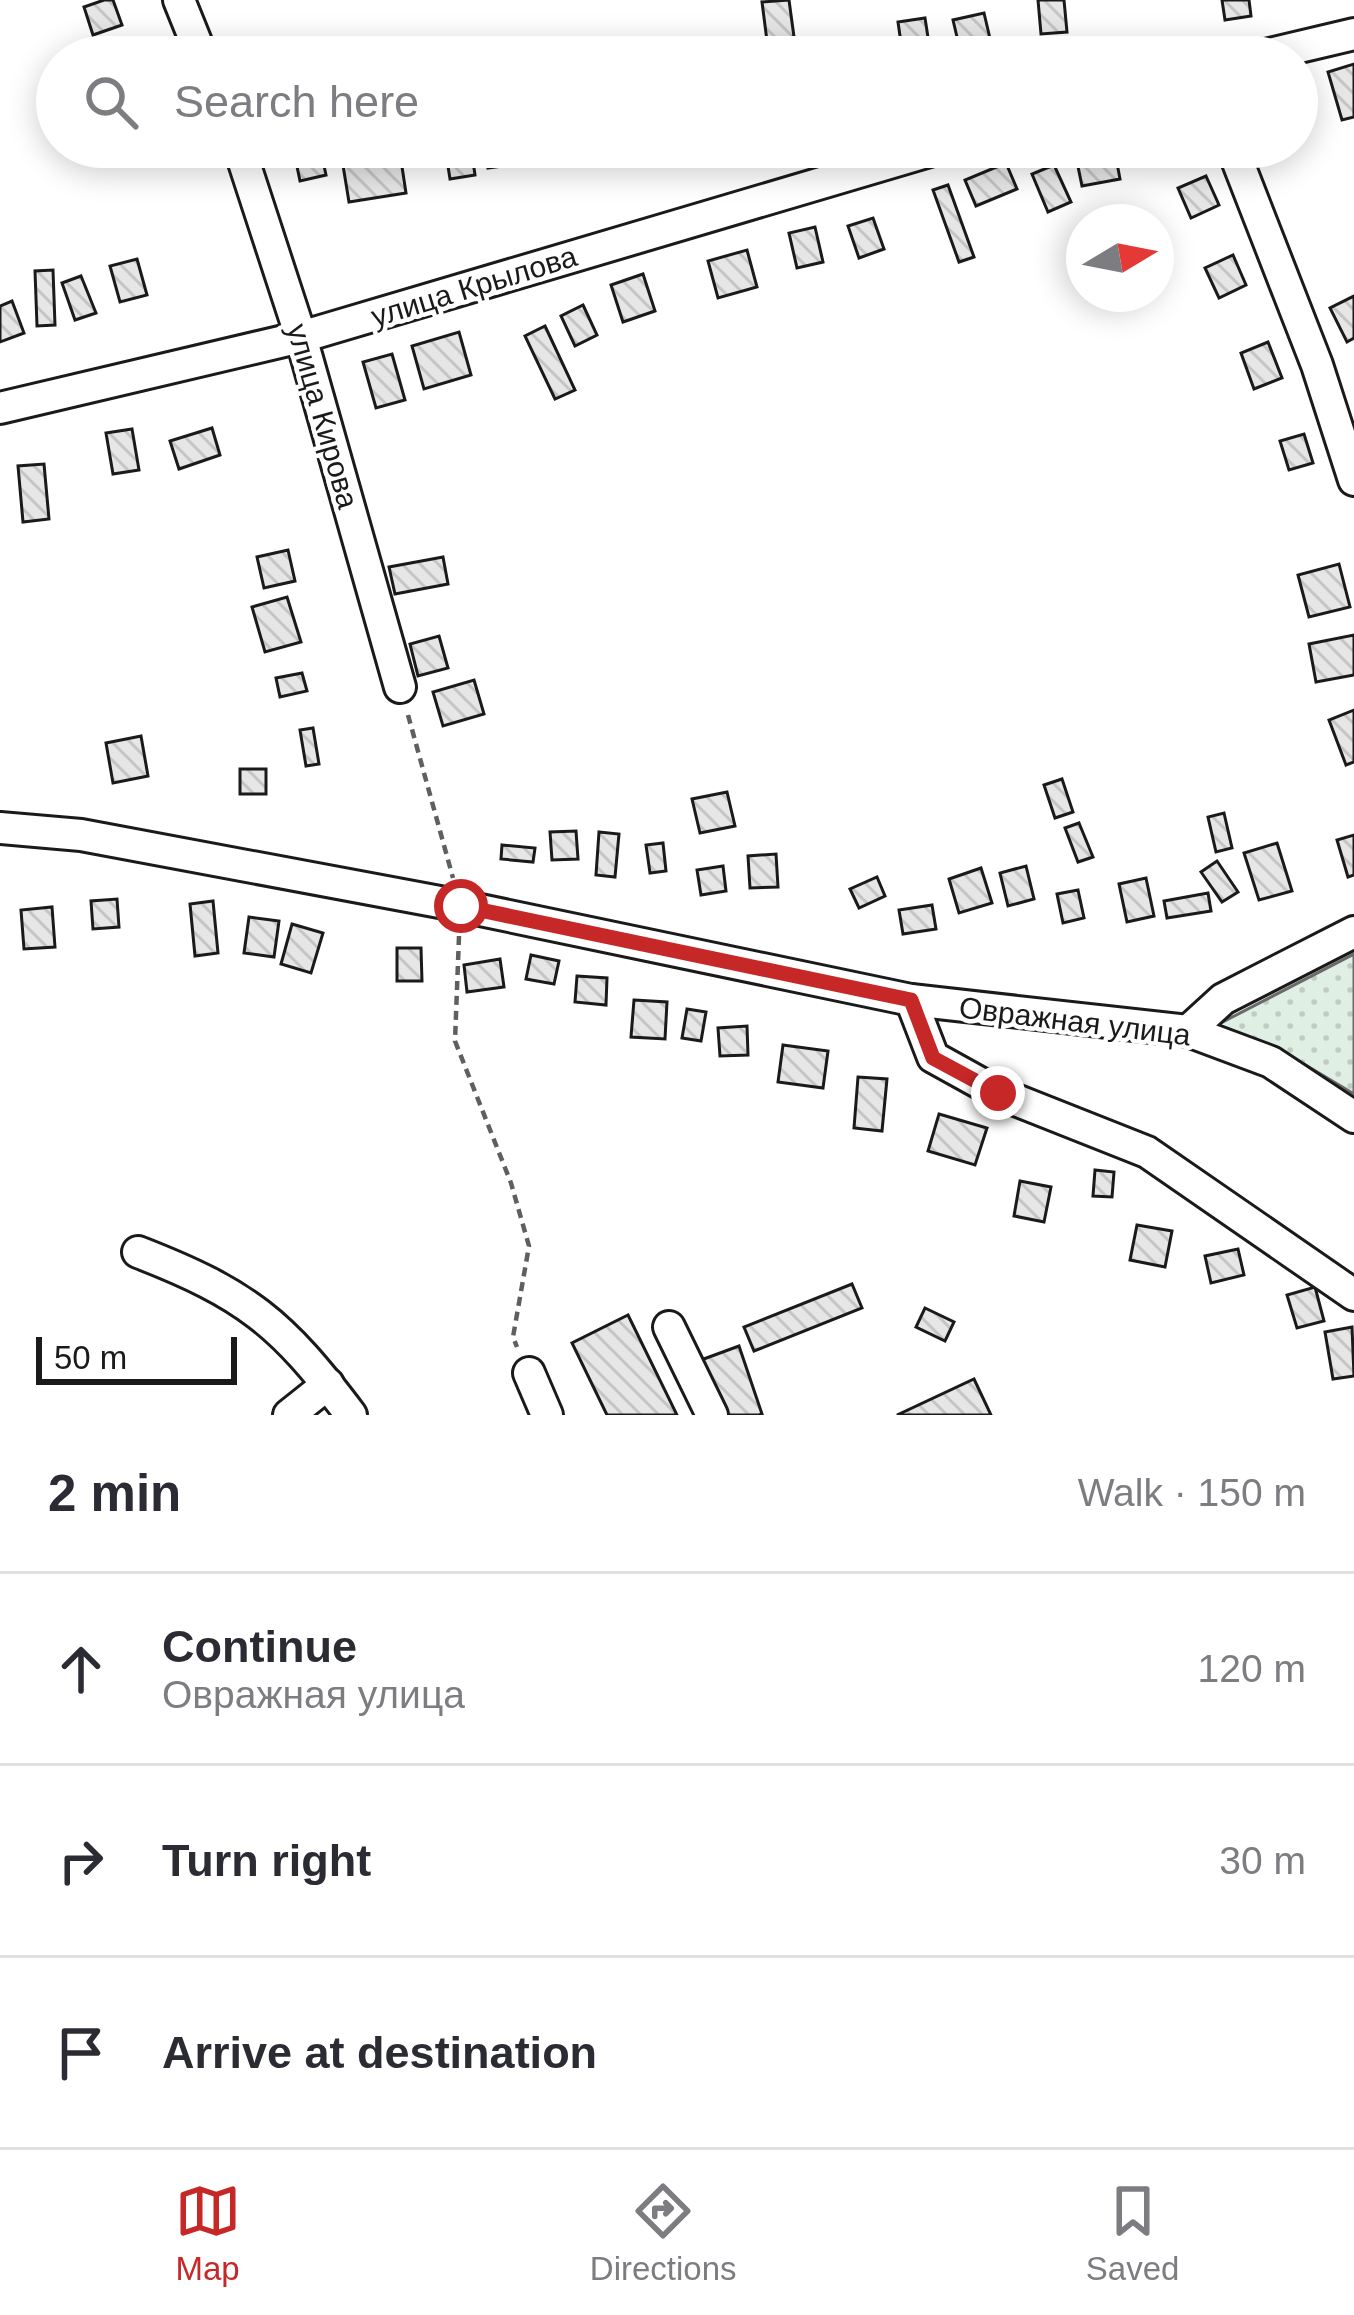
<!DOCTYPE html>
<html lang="en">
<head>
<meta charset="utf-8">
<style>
  body { margin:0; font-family:Arial,sans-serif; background:#f2f2f3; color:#2b2b33 }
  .compass { position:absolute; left:1066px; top:204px; width:108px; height:108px; border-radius:50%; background:#fff; box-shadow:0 6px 30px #0003; rotate:80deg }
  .scale { position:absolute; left:36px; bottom:30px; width:201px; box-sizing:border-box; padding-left:12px; border:6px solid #1a1a1a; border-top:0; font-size:33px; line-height:42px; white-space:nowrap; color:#1a1a1a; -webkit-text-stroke:9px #fff; paint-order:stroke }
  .stop { position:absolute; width:36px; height:36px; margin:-27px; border:9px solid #c62828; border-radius:50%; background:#fff }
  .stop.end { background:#c62828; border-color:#fff; box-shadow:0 3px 12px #0008 }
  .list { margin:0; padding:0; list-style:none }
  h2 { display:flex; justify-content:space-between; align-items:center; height:156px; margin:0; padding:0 48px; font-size:51px }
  h2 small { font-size:39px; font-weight:400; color:#7c7c81 }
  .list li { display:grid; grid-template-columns:78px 1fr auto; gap:36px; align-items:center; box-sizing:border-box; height:192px; padding:0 48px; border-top:3px solid #e1e1e2 }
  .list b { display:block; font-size:45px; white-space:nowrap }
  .list p { margin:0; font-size:39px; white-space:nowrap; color:#7c7c81 }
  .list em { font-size:39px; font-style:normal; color:#7c7c81 }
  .icon { flex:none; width:66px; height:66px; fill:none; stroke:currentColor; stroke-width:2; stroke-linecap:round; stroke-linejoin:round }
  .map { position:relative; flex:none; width:1354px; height:1415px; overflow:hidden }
  .search { position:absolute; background:#fff; box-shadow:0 6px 30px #0003; left:36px; right:36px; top:36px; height:132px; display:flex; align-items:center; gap:30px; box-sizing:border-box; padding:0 42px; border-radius:66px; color:#7c7c81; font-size:45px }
  .sheet { height:732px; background:#fff }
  nav { display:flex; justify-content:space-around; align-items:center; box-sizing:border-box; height:168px; border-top:3px solid #e1e1e2; background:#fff; font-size:33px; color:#7c7c81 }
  nav a { display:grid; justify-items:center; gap:6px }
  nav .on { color:#c62828 }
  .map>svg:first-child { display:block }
  .grass { fill:url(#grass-dots); stroke:#6a6a6a; stroke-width:3 }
  .building { fill:url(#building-back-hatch); stroke:#1a1a1a; stroke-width:3 }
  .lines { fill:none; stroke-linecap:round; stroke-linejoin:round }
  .minor-casing { stroke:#1a1a1a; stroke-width:36 }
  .path { stroke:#5f5f5f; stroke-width:4.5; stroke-dasharray:9 6; stroke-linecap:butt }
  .minor { stroke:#fff; stroke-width:30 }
  .route { stroke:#c62828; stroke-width:15 }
  .labels { text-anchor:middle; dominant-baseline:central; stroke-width:9; stroke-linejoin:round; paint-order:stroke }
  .street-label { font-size:30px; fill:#1a1a1a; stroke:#fff }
</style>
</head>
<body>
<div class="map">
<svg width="1354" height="1415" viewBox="0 0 1354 1415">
  <defs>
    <pattern id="grass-dots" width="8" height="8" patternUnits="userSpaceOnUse" patternTransform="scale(3)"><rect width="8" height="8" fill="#e0efe3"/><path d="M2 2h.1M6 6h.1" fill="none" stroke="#c0ccc2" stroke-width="1.8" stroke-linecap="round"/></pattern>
    <pattern id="building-back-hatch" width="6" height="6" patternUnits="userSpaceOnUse" patternTransform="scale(3)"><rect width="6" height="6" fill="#e6e6e6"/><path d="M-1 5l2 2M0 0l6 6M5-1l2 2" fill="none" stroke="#c5c5c5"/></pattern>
  </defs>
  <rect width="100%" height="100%" fill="#fff"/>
  <!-- grass -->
  <polygon class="grass" points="1354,954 1354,1094 1284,1052 1215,1026"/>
  <!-- building -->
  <g class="building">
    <polygon points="104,0 113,0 122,25 93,35 84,7"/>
    <polygon points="789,0 794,37 767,41 762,2"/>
    <polygon points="1038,0 1064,0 1067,32 1041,34"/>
    <polygon points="1222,0 1249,0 1251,16 1225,20"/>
    <polygon points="984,13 992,47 961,54 953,20"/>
    <polygon points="925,18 931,57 903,57 898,22"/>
    <polygon points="1354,64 1354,117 1342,120 1328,72"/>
    <polygon points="293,147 320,147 326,175 300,181"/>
    <polygon points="340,147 399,147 406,193 349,202"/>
    <polygon points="445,147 471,147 475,175 450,179"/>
    <polygon points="485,147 516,147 518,164 488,168"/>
    <polygon points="1074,147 1114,147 1120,179 1082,186"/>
    <polygon points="1006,163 1017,189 976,206 965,180"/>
    <polygon points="1054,165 1071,202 1048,212 1032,174"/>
    <polygon points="1206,176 1219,205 1191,218 1178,188"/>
    <polygon points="948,185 974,257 959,262 933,190"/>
    <polygon points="873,218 884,249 859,258 848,226"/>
    <polygon points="815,227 823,262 797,268 789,233"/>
    <polygon points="747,250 757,287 718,298 708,261"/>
    <polygon points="1233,255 1246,285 1219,298 1205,268"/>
    <polygon points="137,259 147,295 120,302 110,266"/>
    <polygon points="53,270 55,325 37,326 35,271"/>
    <polygon points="643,274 655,311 623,322 611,285"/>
    <polygon points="81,276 96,313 75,320 62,283"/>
    <polygon points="1354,296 1354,338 1347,342 1330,308"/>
    <polygon points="12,301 24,333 0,342 0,306"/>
    <polygon points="583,305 597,335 575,346 561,316"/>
    <polygon points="545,326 575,390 555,399 525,336"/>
    <polygon points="459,332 471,375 424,389 412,346"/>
    <polygon points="1268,342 1282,378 1254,389 1241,353"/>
    <polygon points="392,354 405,400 376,408 363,362"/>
    <polygon points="212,428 220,455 179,469 170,441"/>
    <polygon points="132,429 139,470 113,474 106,433"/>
    <polygon points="1304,434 1313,463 1289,470 1280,441"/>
    <polygon points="44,464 49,519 23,522 18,466"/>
    <polygon points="288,550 295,581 264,588 257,557"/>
    <polygon points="443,557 448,584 395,594 389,567"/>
    <polygon points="1339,564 1350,607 1309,617 1298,575"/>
    <polygon points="287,597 301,642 265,652 252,607"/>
    <polygon points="1354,635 1354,675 1316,682 1309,644"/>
    <polygon points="439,636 448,668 418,676 410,644"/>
    <polygon points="302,673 307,691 280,697 276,678"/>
    <polygon points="474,680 484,714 443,726 433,692"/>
    <polygon points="1354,710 1354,762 1346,765 1329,720"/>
    <polygon points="313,728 319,764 306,766 300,730"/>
    <polygon points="141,736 148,776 113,783 106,743"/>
    <rect x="240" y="769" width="26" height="25"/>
    <polygon points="1062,779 1073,812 1055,818 1044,785"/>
    <polygon points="727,792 735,826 700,833 692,799"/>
    <polygon points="1224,813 1232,848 1216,852 1208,817"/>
    <polygon points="1079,823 1093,857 1078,862 1065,828"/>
    <polygon points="576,831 578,859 552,860 550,832"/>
    <polygon points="599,832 619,834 615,877 596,875"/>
    <polygon points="1354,835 1354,875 1348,877 1337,840"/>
    <polygon points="663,843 666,871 650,873 646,845"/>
    <polygon points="1277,843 1292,891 1259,900 1244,853"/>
    <polygon points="502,845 535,848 533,862 501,859"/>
    <polygon points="776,854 778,887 750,888 748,856"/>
    <polygon points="1217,861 1238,892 1222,902 1201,872"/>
    <polygon points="723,866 726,891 701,895 697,870"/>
    <polygon points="1026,866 1034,899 1008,906 1000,873"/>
    <polygon points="981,868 992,903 959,913 949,879"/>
    <polygon points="877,877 885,896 859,908 850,889"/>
    <polygon points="1146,878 1154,916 1127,922 1119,884"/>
    <polygon points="1078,890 1084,918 1063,923 1057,894"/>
    <polygon points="1208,893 1211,911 1167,918 1164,901"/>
    <polygon points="117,899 119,927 93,929 91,901"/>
    <polygon points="213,901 218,953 195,956 190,904"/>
    <polygon points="932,905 936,929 903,934 899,910"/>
    <polygon points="52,907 55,947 24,949 21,910"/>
    <polygon points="249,917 279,921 274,957 244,953"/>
    <polygon points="292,924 323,933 311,973 281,964"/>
    <polygon points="397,948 421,948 422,981 397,981"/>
    <polygon points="531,955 559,961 554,984 526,979"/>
    <polygon points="500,959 504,987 467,992 464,965"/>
    <polygon points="577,976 607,978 606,1005 575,1002"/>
    <polygon points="634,1000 667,1002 665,1039 631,1037"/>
    <polygon points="687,1009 706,1012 701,1041 682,1038"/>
    <polygon points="747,1026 748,1055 720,1056 718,1028"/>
    <polygon points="783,1045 828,1051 823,1088 778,1082"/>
    <polygon points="858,1077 887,1079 882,1131 854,1128"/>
    <polygon points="939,1114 987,1128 975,1165 928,1151"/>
    <polygon points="1095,1170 1114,1172 1112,1197 1093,1196"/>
    <polygon points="1020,1181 1051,1187 1044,1222 1014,1216"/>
    <polygon points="1137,1225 1172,1231 1165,1267 1130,1260"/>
    <polygon points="1238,1249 1244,1275 1211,1283 1205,1256"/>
    <polygon points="852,1284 862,1308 754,1351 744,1327"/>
    <polygon points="1315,1287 1324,1321 1297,1328 1287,1295"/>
    <polygon points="925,1308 954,1322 945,1341 916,1327"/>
    <polygon points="628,1315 677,1415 607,1415 572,1343"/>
    <polygon points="1352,1327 1354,1376 1333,1379 1325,1332"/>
    <polygon points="739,1346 762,1414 759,1415 720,1415 701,1360"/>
    <polygon points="974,1379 991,1415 897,1415"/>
  </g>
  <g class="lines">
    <defs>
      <g id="minor">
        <polyline points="179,0 202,57"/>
        <polyline points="1257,57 1354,34"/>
        <polyline points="239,147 301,337 400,687"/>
        <polyline points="1232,147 1317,365 1354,480"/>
        <polyline points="0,408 301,337 943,147"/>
        <polyline points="0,828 81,835 461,906 911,1000 1188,1031 1271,1062 1354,1117"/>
        <polyline points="911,1000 933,1057 998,1093 1147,1152 1354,1295"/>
        <polyline points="1188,1031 1223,999 1354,932"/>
        <path d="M 138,1252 C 246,1294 281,1322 351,1415"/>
        <polyline points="669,1327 712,1415"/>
        <polyline points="529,1373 547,1415"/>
        <polyline points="289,1415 328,1384"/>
      </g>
    </defs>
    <!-- minor casing -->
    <use href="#minor" class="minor-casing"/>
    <!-- path -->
    <g class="path">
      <polyline points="408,715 453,878"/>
      <polyline points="459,936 455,1041 511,1183 529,1246 513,1337 517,1347"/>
    </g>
    <!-- minor -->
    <use href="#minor" class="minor"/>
  </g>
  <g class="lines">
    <!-- route -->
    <polyline class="route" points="461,906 911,1000 933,1058 998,1093"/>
  </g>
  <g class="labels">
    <!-- street labels -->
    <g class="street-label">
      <text transform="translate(474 286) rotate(-17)">улица Крылова</text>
      <text transform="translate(323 416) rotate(74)">улица Кирова</text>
      <text transform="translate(1075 1021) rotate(7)">Овражная улица</text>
    </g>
  </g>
</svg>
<svg class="compass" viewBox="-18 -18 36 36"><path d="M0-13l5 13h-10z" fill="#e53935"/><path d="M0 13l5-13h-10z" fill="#7c7c81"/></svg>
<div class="scale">50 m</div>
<div class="stop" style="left:461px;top:906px"></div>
<div class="stop end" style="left:998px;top:1093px"></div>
<div class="search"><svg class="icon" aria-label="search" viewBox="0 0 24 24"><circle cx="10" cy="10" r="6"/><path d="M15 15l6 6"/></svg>Search here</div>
</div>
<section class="sheet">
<h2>2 min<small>Walk · 150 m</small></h2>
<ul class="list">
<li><svg class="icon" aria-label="ahead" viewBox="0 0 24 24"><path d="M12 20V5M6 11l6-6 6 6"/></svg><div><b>Continue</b><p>Овражная улица</p></div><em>120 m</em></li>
<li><svg class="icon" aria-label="right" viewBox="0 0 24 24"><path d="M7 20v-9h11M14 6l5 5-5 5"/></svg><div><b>Turn right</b></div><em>30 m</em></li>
<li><svg class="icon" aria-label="arrive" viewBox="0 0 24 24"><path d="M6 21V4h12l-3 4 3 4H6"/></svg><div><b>Arrive at destination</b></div></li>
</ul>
</section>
<nav>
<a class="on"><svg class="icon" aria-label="map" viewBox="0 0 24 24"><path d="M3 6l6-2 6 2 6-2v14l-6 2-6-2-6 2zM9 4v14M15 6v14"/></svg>Map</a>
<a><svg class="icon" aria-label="directions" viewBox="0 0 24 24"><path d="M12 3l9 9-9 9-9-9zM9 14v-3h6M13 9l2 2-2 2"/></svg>Directions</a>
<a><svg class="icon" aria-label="saved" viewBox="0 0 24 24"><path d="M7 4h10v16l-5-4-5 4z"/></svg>Saved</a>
</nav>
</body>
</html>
